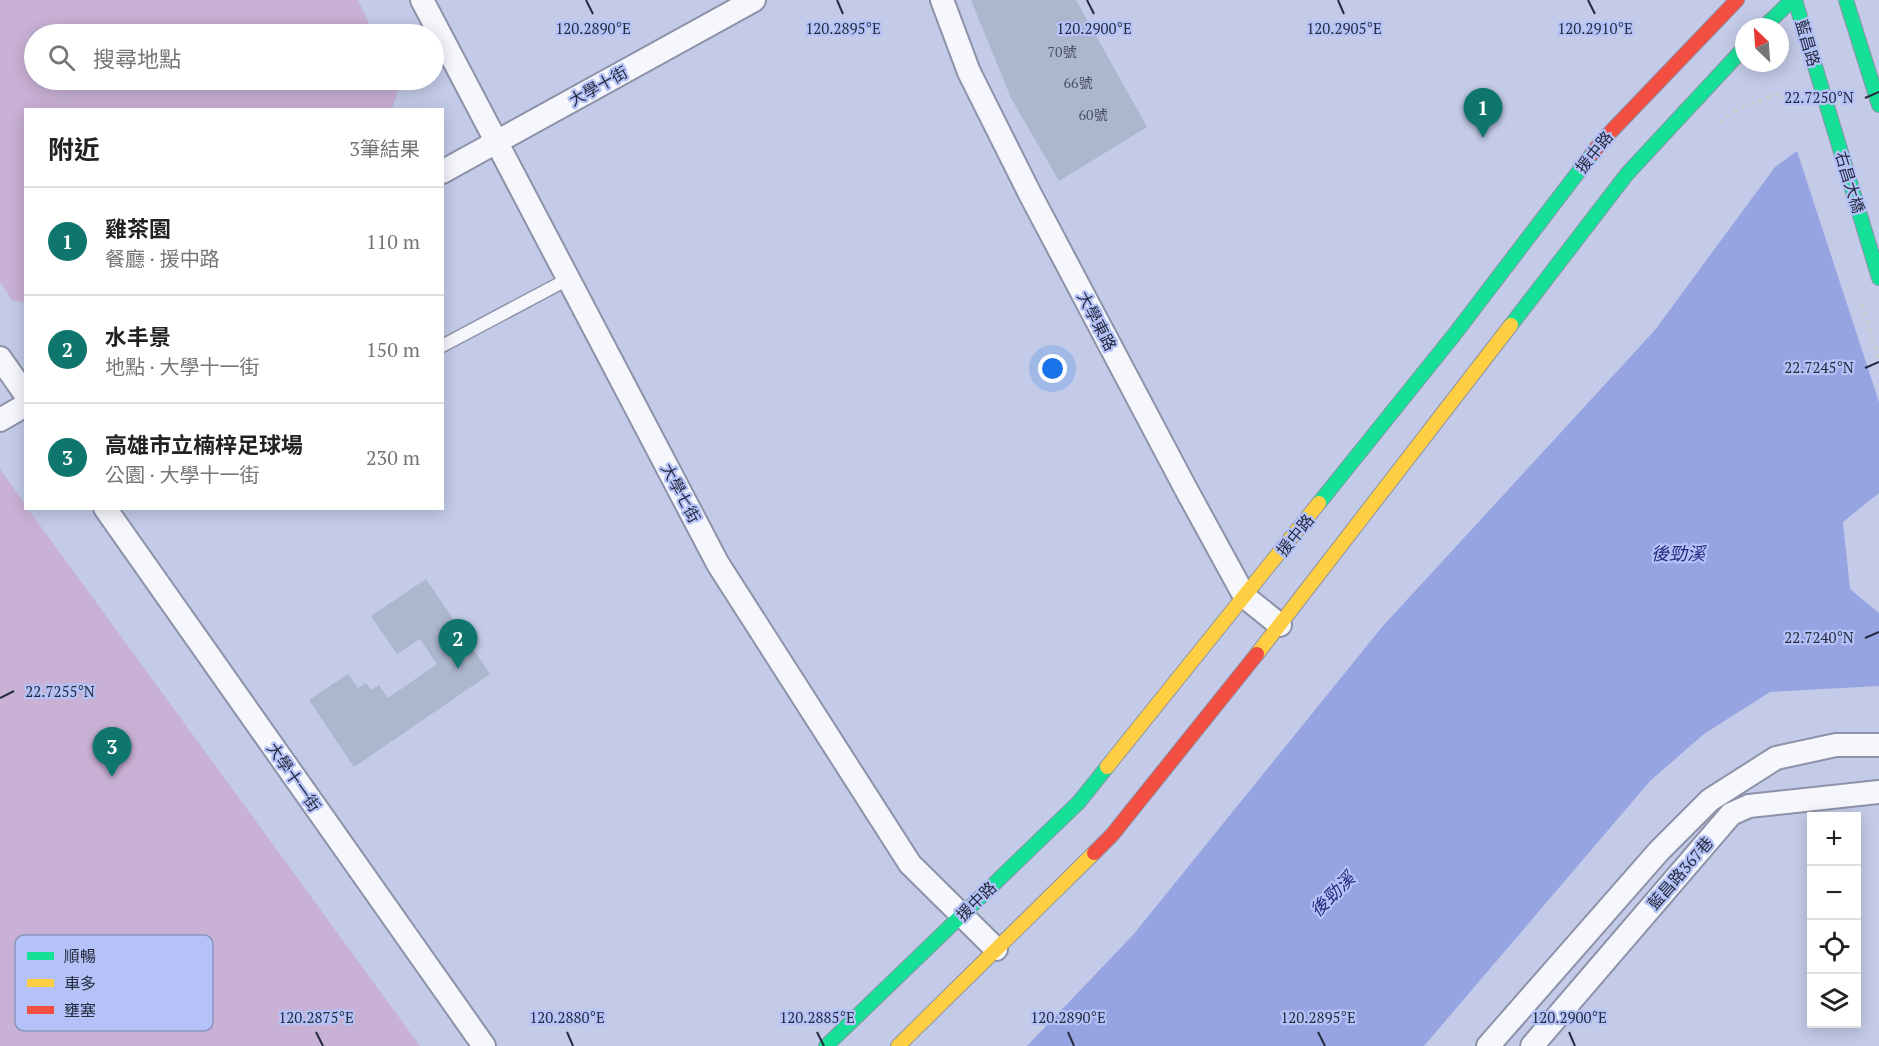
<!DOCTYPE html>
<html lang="zh-TW">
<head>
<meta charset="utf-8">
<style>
  body { margin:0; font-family:"PT Serif","Noto Sans TC",serif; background:#f2f2f2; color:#222 }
  .controls { position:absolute; right:18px; bottom:18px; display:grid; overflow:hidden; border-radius:0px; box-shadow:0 3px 15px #0003 }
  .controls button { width:54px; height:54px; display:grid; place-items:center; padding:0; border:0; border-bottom:2px solid #e0e0e0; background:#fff; color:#222; font:30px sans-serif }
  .compass { position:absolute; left:1735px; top:18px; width:54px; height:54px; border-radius:50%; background:#fff; box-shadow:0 3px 15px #0003; rotate:335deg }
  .you { position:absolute; left:1053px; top:369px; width:21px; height:21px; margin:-15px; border:4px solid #fff; border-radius:50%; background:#1a73e8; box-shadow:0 0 0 9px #1a73e833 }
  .badge { display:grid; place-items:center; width:39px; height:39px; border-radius:50%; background:#0f766e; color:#fff; font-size:20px; font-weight:700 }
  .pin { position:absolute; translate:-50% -50px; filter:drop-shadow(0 2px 3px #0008) }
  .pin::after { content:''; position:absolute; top:32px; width:21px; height:18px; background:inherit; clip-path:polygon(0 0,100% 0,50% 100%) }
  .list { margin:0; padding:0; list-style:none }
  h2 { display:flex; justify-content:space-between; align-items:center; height:78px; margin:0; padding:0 24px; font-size:26px }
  h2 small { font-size:20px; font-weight:400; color:#767676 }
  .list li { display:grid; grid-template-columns:39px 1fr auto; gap:18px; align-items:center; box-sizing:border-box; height:108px; padding:0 24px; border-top:2px solid #e0e0e0 }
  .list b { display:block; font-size:22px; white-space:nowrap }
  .list p { margin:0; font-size:20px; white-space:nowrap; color:#767676 }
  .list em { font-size:20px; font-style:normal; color:#767676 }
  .icon { flex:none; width:33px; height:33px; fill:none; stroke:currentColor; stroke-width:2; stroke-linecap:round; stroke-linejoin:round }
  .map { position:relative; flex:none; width:1879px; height:1046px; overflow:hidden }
  .search { position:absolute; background:#fff; box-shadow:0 3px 15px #0003; left:24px; top:24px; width:420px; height:66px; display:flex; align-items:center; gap:15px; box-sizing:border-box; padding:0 21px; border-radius:33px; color:#767676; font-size:22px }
  .panel { position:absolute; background:#fff; box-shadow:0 3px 15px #0003; left:24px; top:108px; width:420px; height:402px; border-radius:0px }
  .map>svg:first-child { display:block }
  .green { fill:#c9b1d5 }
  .water { fill:#96a4e1 }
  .pier { fill:#c3cbe8 }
  .building { fill:#acb6cc }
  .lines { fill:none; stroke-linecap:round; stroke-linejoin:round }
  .lane-casing { stroke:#8d92a8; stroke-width:15 }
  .street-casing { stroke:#8d92a8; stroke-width:26 }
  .fast-casing { stroke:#8d92a8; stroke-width:16 }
  .slow-casing { stroke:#8d92a8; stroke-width:16 }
  .jam-casing { stroke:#8d92a8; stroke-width:16 }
  .path { stroke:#c8cad3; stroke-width:4; stroke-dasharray:4.5 4.5; stroke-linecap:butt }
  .lane { stroke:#f6f7fc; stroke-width:12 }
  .street { stroke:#f6f7fc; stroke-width:22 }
  .fast { stroke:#16e098; stroke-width:14 }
  .slow { stroke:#ffcf43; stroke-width:14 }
  .jam { stroke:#f24e42; stroke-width:14 }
  .ticks { fill:none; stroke:#252b3f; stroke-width:2 }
  .labels { text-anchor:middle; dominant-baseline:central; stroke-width:4.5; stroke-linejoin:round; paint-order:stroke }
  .number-label { font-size:14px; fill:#495064 }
  .street-label { font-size:16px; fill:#252b3f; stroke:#b4c2f7 }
  .water-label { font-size:18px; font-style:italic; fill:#22297d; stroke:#b4c2f7 }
  .key { fill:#b4c2f7; stroke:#8995c0; stroke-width:1.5 }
  .key-label { font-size:16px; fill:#252b3f }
  .ticks-label { font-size:15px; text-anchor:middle; fill:#252b3f; stroke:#b4c2f7; stroke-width:4.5; stroke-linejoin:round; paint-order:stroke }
</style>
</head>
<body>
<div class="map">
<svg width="1879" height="1046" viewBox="0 0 1879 1046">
  <rect width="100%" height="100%" fill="#c3cbe8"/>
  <!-- green -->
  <g class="green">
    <polygon points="0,0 358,0 374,34 34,34 34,80 395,80 399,87 392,109 26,110 25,303 12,300 0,282"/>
    <polygon points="0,469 25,504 26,508 28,509 420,1046 0,1046"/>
  </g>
  <!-- water -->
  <polygon class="water" points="1879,92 1879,493 1843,522 1850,589 1879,613 1879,686 1770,692 1704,734 1650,781 1424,1046 1027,1046 1133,935 1382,627 1655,330 1775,167"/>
  <!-- pier -->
  <polygon class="pier" points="1879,89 1879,402 1796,148"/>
  <!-- building -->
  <g class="building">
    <polygon points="971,0 1076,0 1147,127 1059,181 1011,98"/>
    <polygon points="426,579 490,674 354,767 309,700 348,674 358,688 366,683 371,690 379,685 388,698 437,664 420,639 397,654 371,616"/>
  </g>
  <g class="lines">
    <defs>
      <polyline id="lane" points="442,346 568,279"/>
      <g id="street">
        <polyline points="422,0 718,564 910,864 996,949"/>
        <polyline points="942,0 969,72 1030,194 1187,491 1245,597 1280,625"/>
        <polyline points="442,172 754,0"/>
        <polyline points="0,358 26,395"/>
        <polyline points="0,420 26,405"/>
        <polyline points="105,508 484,1046"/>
        <polyline points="1488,1046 1659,851 1710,800 1776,758 1836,745 1879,745"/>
        <polyline points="1532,1046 1731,814 1749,806 1879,792"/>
      </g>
      <g id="fast">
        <polyline points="1795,0 1879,278"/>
        <polyline points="1846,0 1879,105"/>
        <polyline points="1764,27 1792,0"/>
        <polyline points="1511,325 1627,174 1744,48"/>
        <polyline points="1319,503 1454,335 1592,154"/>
        <polyline points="826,1046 1079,802 1107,767"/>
      </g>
      <g id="slow">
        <polyline points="1257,654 1511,325"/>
        <polyline points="1107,767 1319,503"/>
        <polyline points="898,1046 1094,853"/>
      </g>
      <g id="jam">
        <polyline points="1592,154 1601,142 1737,0"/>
        <polyline points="1094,853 1112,835 1257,654"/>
      </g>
    </defs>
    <!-- lane casing -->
    <use href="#lane" class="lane-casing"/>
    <!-- street casing -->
    <use href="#street" class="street-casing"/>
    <!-- fast casing -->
    <use href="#fast" class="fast-casing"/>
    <!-- slow casing -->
    <use href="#slow" class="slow-casing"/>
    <!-- jam casing -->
    <use href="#jam" class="jam-casing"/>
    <!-- path -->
    <g class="path">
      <polyline points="1719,123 1738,109 1777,94 1793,100"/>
      <polyline points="1861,303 1879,359"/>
    </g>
    <!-- lane -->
    <use href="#lane" class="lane"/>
    <!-- street -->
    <use href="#street" class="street"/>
    <!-- fast -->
    <use href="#fast" class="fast"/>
    <!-- slow -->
    <use href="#slow" class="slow"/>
    <!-- jam -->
    <use href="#jam" class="jam"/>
  </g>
  <!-- ticks -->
  <path class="ticks" d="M 586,0 L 593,14M 837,0 L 843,14M 1087,0 L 1094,14M 1338,0 L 1344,14M 1588,0 L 1595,14M 1865,98 L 1879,92M 1865,368 L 1879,362M 1865,638 L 1879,632M 0,698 L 14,691M 316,1032 L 323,1046M 567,1032 L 573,1046M 817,1032 L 824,1046M 1068,1032 L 1074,1046M 1318,1032 L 1325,1046M 1569,1032 L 1575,1046"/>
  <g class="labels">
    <!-- number labels -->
    <g class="number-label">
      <text x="1062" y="51">70號</text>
      <text x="1078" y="82">66號</text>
      <text x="1093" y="114">60號</text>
    </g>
    <!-- street labels -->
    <g class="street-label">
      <text transform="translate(1808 43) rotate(74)">藍昌路</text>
      <text transform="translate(598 86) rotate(-29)">大學十街</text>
      <text transform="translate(1594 152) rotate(-51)">援中路</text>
      <text transform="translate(1850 182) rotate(73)">右昌大橋</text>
      <text transform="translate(1097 321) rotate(62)">大學東路</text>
      <text transform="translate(681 493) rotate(62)">大學七街</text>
      <text transform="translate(1295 535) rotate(-51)">援中路</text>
      <text transform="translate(294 777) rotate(55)">大學十一街</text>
      <text transform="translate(1680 873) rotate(-49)">藍昌路367巷</text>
      <text transform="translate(976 901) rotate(-44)">援中路</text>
    </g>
    <!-- water labels -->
    <g class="water-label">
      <text x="1678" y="553">後勁溪</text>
      <text transform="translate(1332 894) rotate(-45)">後勁溪</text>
    </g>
  </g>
  <!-- legend -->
  <rect x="15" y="935" width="198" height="96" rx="9" class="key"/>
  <rect x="27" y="952" width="27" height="8" fill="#16e098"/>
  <rect x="27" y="979" width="27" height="8" fill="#ffcf43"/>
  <rect x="27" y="1006" width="27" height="8" fill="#f24e42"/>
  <g class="key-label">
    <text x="64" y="962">順暢</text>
    <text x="64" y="989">車多</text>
    <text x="64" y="1016">壅塞</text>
  </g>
  <g class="ticks-label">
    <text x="1595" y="34">120.2910°E</text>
    <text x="593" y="34">120.2890°E</text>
    <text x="843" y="34">120.2895°E</text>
    <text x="1094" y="34">120.2900°E</text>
    <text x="1344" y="34">120.2905°E</text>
    <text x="1819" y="103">22.7250°N</text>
    <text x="1819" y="373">22.7245°N</text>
    <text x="1819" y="643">22.7240°N</text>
    <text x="60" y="697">22.7255°N</text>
    <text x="316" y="1023">120.2875°E</text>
    <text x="567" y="1023">120.2880°E</text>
    <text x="817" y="1023">120.2885°E</text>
    <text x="1068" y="1023">120.2890°E</text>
    <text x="1318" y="1023">120.2895°E</text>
    <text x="1569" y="1023">120.2900°E</text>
  </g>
</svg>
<div class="controls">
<button>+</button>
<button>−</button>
<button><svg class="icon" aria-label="locate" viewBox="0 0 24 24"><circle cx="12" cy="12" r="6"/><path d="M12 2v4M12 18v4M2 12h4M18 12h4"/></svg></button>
<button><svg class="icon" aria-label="layers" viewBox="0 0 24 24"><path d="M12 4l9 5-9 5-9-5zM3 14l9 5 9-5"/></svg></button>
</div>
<svg class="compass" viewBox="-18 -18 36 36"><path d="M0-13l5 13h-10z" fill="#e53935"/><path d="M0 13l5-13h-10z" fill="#767676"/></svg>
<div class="you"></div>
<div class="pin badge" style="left:1483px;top:138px">1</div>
<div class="pin badge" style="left:458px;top:669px">2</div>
<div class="pin badge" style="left:112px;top:777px">3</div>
<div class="search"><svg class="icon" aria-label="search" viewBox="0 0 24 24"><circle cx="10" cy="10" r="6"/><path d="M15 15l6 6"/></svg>搜尋地點</div>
<section class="panel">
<h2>附近<small>3筆結果</small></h2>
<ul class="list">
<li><span class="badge">1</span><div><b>雞茶園</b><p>餐廳 · 援中路</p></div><em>110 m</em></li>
<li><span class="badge">2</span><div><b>水丰景</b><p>地點 · 大學十一街</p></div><em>150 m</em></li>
<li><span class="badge">3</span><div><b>高雄市立楠梓足球場</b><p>公園 · 大學十一街</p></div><em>230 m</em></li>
</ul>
</section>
</div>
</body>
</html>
